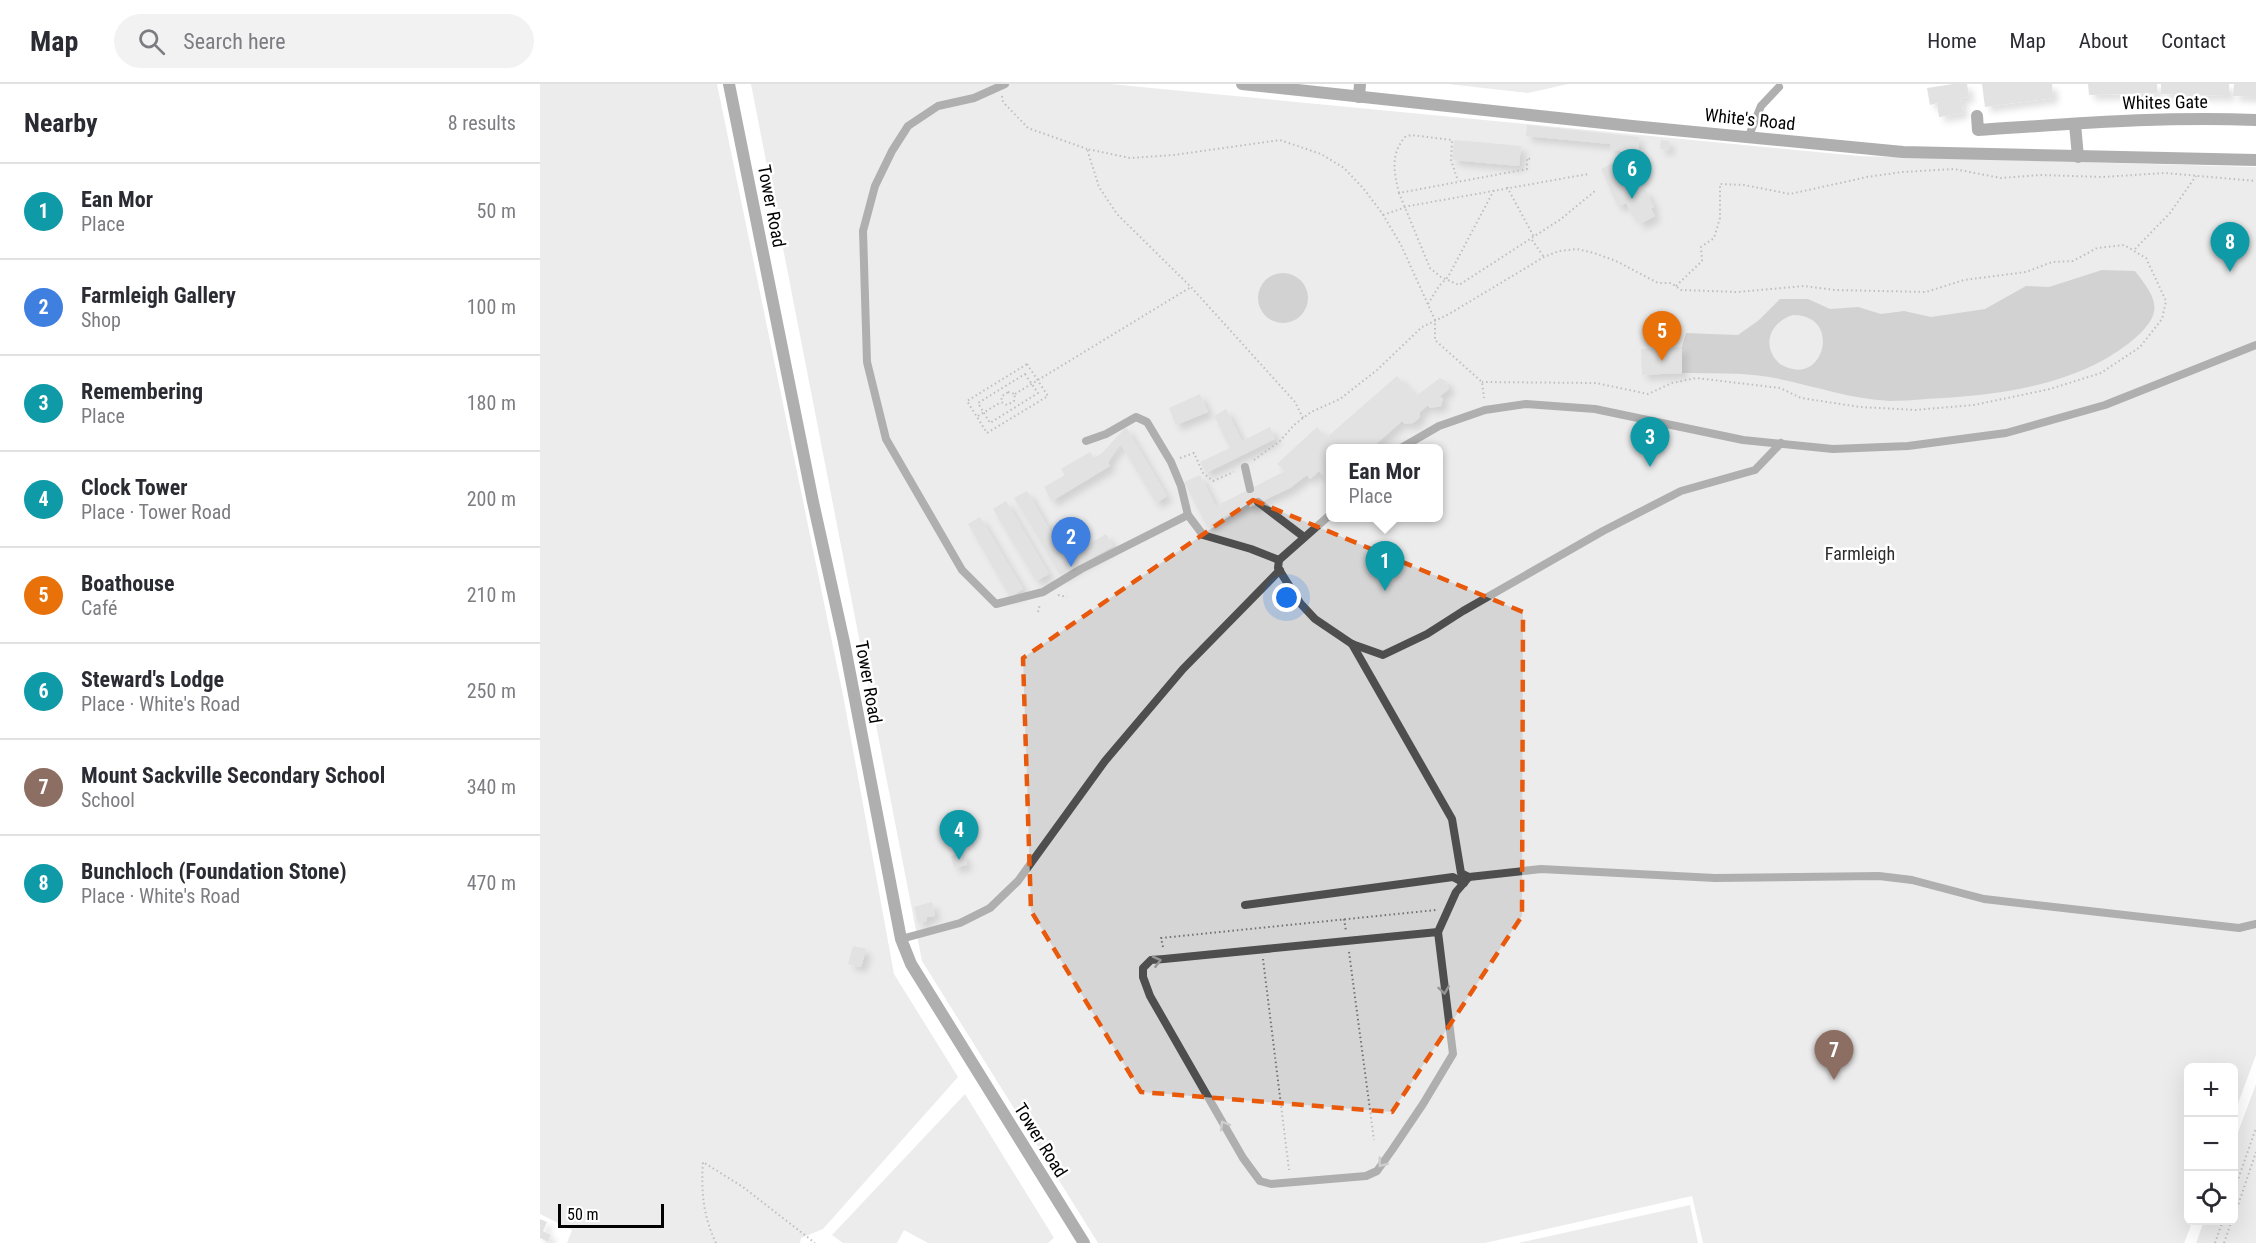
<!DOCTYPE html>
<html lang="en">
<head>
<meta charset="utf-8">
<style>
  body { margin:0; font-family:"Roboto Condensed",sans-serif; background:#f2f2f3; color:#2b2b33 }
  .controls { position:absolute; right:18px; bottom:18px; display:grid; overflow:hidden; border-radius:9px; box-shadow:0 6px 24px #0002 }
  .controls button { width:54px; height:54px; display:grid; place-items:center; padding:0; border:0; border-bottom:2px solid #e1e1e2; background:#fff; color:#2b2b33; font:30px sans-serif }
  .scale { position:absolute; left:18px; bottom:15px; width:106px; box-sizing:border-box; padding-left:6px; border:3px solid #000; border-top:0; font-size:16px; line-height:21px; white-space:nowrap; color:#000; -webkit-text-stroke:4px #fff; paint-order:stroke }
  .you { position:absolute; left:747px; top:514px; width:21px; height:21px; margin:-15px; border:4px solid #fff; border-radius:50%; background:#1a73e8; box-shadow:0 0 0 9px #1a73e833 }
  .badge { display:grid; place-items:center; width:39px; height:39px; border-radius:50%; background:#000; color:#fff; font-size:20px; font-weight:700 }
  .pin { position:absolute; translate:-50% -50px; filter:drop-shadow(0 2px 3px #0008) }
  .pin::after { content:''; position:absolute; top:32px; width:21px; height:18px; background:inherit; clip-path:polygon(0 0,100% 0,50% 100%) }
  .popup { position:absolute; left:786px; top:360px; width:117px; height:78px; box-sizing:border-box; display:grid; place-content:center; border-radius:9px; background:#fff; filter:drop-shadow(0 2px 4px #0005); font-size:20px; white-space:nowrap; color:#7c7c81 }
  .popup b { font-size:22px; color:#2b2b33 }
  .popup::after { content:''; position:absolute; left:50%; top:100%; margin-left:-12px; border:12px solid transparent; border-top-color:#fff }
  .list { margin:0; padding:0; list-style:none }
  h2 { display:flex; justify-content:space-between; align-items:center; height:78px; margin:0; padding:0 24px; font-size:26px }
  h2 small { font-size:20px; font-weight:400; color:#7c7c81 }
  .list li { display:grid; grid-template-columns:39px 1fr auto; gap:18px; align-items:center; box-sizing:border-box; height:96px; padding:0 24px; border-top:2px solid #e1e1e2 }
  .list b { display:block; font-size:22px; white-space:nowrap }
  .list p { margin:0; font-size:20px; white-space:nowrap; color:#7c7c81 }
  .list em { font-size:20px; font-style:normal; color:#7c7c81 }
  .icon { flex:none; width:33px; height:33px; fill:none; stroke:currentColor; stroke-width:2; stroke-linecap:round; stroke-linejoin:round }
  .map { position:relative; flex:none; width:1716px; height:1159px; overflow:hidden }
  header { display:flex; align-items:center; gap:36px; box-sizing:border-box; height:84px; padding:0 30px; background:#fff; border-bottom:2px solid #e1e1e2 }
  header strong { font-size:28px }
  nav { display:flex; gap:33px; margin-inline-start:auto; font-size:21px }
  .search { width:420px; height:54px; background:#f2f2f3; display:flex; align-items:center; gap:15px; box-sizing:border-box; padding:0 21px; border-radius:33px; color:#7c7c81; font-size:22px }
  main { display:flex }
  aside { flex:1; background:#fff }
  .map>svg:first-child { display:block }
  .green { fill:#d5d5d5; fill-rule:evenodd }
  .water { fill:#9c9c9c; fill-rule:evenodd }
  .building { fill:#bebebe; filter:url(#shadow) }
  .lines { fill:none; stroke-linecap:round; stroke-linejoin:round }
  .path { stroke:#707070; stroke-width:2; stroke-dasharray:1.5 3; stroke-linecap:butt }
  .service { stroke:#4e4e4e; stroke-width:8 }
  .minor { stroke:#4e4e4e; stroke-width:12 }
  .tertiary { stroke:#4e4e4e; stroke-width:12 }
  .oneway { stroke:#959595 }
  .marked { fill:none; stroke:#e8590c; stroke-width:4.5; stroke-dasharray:12 8; stroke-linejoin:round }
  .labels { text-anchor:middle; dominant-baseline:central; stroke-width:5; stroke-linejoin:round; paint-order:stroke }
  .street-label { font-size:18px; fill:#000; stroke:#fff }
  .park-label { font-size:18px; fill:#2c2c2c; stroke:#fff }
</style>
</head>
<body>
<header>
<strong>Map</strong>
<div class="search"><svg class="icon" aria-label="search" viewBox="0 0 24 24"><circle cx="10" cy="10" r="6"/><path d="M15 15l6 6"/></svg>Search here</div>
<nav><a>Home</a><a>Map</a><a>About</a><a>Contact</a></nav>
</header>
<main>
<aside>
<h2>Nearby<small>8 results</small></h2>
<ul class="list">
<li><span class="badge" style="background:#0f9aa8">1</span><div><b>Ean Mor</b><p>Place</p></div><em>50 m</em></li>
<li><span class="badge" style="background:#3f7fe0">2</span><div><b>Farmleigh Gallery</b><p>Shop</p></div><em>100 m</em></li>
<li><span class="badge" style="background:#0f9aa8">3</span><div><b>Remembering</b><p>Place</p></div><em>180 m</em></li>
<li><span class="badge" style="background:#0f9aa8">4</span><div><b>Clock Tower</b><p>Place · Tower Road</p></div><em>200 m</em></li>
<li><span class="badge" style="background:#e8710a">5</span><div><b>Boathouse</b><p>Café</p></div><em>210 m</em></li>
<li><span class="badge" style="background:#0f9aa8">6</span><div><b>Steward's Lodge</b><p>Place · White's Road</p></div><em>250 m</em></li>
<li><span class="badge" style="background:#8d6e63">7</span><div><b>Mount Sackville Secondary School</b><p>School</p></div><em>340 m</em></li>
<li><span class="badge" style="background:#0f9aa8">8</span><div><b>Bunchloch (Foundation Stone)</b><p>Place · White's Road</p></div><em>470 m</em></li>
</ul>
</aside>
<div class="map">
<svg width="1716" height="1159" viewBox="0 0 1716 1159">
  <defs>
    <filter id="shadow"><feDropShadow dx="5.5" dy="5.5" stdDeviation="3" flood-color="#0004"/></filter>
  </defs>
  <rect width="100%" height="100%" fill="#fff"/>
  <!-- green -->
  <g class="green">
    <polygon points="0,0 177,0 303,611 354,890 418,993 283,1145 261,1154 260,1159 27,1159 32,1146 0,1130"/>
    <path d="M 211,0 L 570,0 L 1319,72 L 1716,83 L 1716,971 L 1694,1030 L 1694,984 L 1648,984 L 1648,1136 L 1653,1137 L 1644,1159 L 1163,1159 L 1152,1112 L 945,1159 L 558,1159 L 382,877 ZM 791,364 L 899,364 L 899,434 L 791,434 Z"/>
    <polygon points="908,0 1028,0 988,9"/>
    <polygon points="1716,1000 1716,1159 1656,1159 1664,1137 1694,1136 1694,1059"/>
    <polygon points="425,1010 514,1154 508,1159 388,1159 364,1146 357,1159 303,1159 292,1151"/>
    <polygon points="1150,1121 1158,1159 978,1159"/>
  </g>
  <!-- water -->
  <g class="water">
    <path d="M 1562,186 L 1595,187 C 1618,216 1624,229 1594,255 C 1539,302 1455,312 1386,315 C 1374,316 1362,317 1350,317 C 1308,315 1269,300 1229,293 C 1201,288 1170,290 1142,289 L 1142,263 L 1146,249 L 1198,251 L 1219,236 L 1240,215 L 1268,215 L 1290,225 L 1318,223 L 1341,230 L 1364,227 L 1391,233 L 1445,225 L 1486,202 L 1509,203 ZM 1253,231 C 1301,231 1285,297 1249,284 C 1244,282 1240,281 1237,277 C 1221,259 1232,237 1253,231 Z"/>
    <circle cx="743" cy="214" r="25"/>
  </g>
  <!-- building -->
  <g class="building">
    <polygon points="1413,0 1427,0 1429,13 1421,14 1423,29 1399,33 1397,19 1390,21 1387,4"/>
    <polygon points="1442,0 1512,0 1513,14 1445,23"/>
    <polygon points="1548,0 1617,0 1617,9 1549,11"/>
    <polygon points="1621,0 1689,0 1689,12 1621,10"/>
    <polygon points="1694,0 1716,0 1716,13 1693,12"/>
    <polygon points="987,41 1099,53 1098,69 1070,66 1070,60 986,52"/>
    <polygon points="914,56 981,62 979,82 912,76"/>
    <polygon points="1121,56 1129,57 1129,66 1120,65"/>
    <polygon points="1073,79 1081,94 1085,92 1094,110 1105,105 1114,123 1111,124 1115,132 1100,140 1096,132 1093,133 1086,119 1078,123 1061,85"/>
    <polygon points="1142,263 1142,289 1102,291 1101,265"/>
    <polygon points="857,292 876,312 900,294 906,297 909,305 900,312 903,315 901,322 890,324 888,321 880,328 879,334 873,339 865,340 862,337 835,361 838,364 791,364 791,402 779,387 770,395 767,391 750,404 710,423 709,419 667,442 644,398 660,391 676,422 710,405 745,387 737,380 777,343 786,354"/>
    <polygon points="660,310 668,328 636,341 629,324"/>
    <polygon points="686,325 702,357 730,343 735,355 666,389 660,378 690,364 674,332"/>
    <polygon points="586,343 627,412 616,419 580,359 568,378 570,382 512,417 504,403 525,391 521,385 550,368 554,374 562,369"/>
    <polygon points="487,407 526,474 566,450 573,462 521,492 474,414"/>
    <polygon points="466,417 509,490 496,497 453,425"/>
    <polygon points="440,433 483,505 470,513 428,440"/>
    <polygon points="423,768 427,781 414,784 411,772"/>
    <polygon points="392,818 395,832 387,833 387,837 378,839 374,823"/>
    <polygon points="313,862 326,865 321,883 308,880"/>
    <polygon points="0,1135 7,1138 3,1147 11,1151 8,1158 0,1154"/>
  </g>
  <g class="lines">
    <!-- path -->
    <g class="path">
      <polyline points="462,12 463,18 488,44 547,65"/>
      <polyline points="990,75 987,74 987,85 859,109 890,184 901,193 919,201 1021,135 1055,107"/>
      <polyline points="967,103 994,153"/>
      <path d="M 859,109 C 854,88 850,71 865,53 L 871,51 L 912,56 L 911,76 L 918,97"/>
      <polyline points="843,131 869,122 1048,90"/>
      <polyline points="992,156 1004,173"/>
      <polyline points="1595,165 1630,129 1656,92"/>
      <polyline points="1136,202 1162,177 1161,163 1174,154 1180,134 1180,100 1204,101 1250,110 1327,93 1362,88 1414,85 1461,94 1500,91 1563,93 1625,89 1716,97"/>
      <polyline points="888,220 899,202 908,193 954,106"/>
      <polygon points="487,280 508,312 447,349 427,317"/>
      <polygon points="485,290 498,309 450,339 438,319"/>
      <polygon points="468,308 475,310 474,317 467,321 461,318 462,312"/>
      <polyline points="475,310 651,203"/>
      <polyline points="438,332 461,318"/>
      <polyline points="763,334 755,318 651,203 577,130 559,103 547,65 590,74 634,71 740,56 781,70 804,84 823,104 842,129 861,161 895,236 895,256 942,298 944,314"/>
      <polyline points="640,374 654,369 663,389 673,397 694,388"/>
      <polyline points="714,376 740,357 754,341 771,328 800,315 837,286 882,243 909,230 1004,173 1019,167 1037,165 1054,169 1076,177 1118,199 1131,199 1141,206 1198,208 1264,202 1295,206 1386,208 1424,196 1486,188 1512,178 1533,177 1557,164 1584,161 1606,174 1626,217 1622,235 1600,263 1561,289 1510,305 1434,321 1375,326 1320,323 1261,314 1240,304 1156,294 1132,299 1108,310 1056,299 942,298"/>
      <polyline points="518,511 527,513"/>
      <polyline points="498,528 500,520"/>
      <polyline points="804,835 806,847"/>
      <polyline points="623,863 621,854 896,826"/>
      <polyline points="809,868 834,1056"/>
      <polyline points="723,875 749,1086"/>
      <polyline points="1694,1107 1716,1044"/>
      <polyline points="1694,1133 1716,1068"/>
      <path d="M 176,1159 C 163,1132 161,1107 163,1078 L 203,1103 L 275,1159"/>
      <polyline points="1675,1159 1683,1136"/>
      <polyline points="1684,1159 1692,1136"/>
    </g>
    <!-- service -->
    <g class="service">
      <polyline points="465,0 434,14 398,22 368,42 352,67 335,102 323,147 327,278 346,355 422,486 456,520 503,508 541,485 648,431"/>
      <polyline points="1208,54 1221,22 1239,3"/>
      <polyline points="546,357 566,350 596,333 607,338 631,378 641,402 648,431 663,451 711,465 739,476"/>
      <polyline points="861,364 899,342 945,326 986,320 1055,325 1203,356 1293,365 1368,362 1466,349 1565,321 1716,261"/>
      <polyline points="705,383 710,405"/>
      <polyline points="718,418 764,453"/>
      <polyline points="791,430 739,476 738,484 760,519 775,535 812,560 843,571 887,550 923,527 1063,447 1141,407 1215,386 1241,359"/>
      <polyline points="812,560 912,735 921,789 929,793"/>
      <polyline points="705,821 913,793 924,799"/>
      <polyline points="898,848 624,875 611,876 603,884 603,893 610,912 703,1074 720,1097 731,1100 826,1092 837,1087 852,1066 883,1020 913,970 898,848 916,808 929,793 1001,785 1175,794 1339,792 1372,796 1444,815 1699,844 1716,840"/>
      <polyline points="361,855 420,839 450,824 478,797 565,677 643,585 740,486"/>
    </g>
    <!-- minor -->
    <g class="minor">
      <polyline points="702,0 1092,42 1363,68 1716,76"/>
      <polyline points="819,13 820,0"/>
      <path d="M 1437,32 L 1438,46 C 1531,40 1623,32 1716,36"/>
      <polyline points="1535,40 1538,73"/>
    </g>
    <!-- tertiary -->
    <polyline class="tertiary" points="189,0 273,418 304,558 361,855 371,880 544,1159"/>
  </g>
  <!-- one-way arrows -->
  <defs><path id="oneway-chevron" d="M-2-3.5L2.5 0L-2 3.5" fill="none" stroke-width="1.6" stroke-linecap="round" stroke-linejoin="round" transform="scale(1.5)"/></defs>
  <g class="oneway">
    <use href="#oneway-chevron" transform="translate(617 877) rotate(-14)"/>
    <use href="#oneway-chevron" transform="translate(904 906) rotate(82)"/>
    <use href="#oneway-chevron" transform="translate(684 1041) rotate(-120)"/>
    <use href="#oneway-chevron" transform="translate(842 1079) rotate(128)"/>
  </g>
  <!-- marked area -->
  <path d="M0 0H1716V1159H0ZM 713,416 L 983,528 L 982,832 L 852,1028 L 601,1008 L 491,827 L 483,574 Z" fill="#fff" fill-opacity=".55" fill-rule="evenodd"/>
  <path class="marked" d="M 713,416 L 983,528 L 982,832 L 852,1028 L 601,1008 L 491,827 L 483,574 Z"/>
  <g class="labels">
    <!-- street labels -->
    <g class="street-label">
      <text transform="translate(1625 18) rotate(-1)">Whites Gate</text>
      <text transform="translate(1210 35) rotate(6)">White's Road</text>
      <text transform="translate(232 122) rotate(79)">Tower Road</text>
      <text transform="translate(329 598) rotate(80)">Tower Road</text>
      <text transform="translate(501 1056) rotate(58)">Tower Road</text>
    </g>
    <!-- park labels -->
    <g class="park-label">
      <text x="1320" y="469">Farmleigh</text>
    </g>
  </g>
</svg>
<div class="controls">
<button>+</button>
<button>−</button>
<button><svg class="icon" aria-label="locate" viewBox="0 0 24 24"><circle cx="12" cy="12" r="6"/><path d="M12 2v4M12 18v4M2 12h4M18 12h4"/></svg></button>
</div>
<div class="scale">50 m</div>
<div class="you"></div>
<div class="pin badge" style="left:845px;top:507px;background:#0f9aa8">1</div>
<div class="popup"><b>Ean Mor</b>Place</div>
<div class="pin badge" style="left:531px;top:483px;background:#3f7fe0">2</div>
<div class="pin badge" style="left:1110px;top:383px;background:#0f9aa8">3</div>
<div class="pin badge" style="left:419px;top:776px;background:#0f9aa8">4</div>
<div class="pin badge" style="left:1122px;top:277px;background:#e8710a">5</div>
<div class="pin badge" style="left:1092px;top:115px;background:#0f9aa8">6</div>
<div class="pin badge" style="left:1294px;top:996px;background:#8d6e63">7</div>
<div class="pin badge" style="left:1690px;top:188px;background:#0f9aa8">8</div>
</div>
</main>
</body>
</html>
